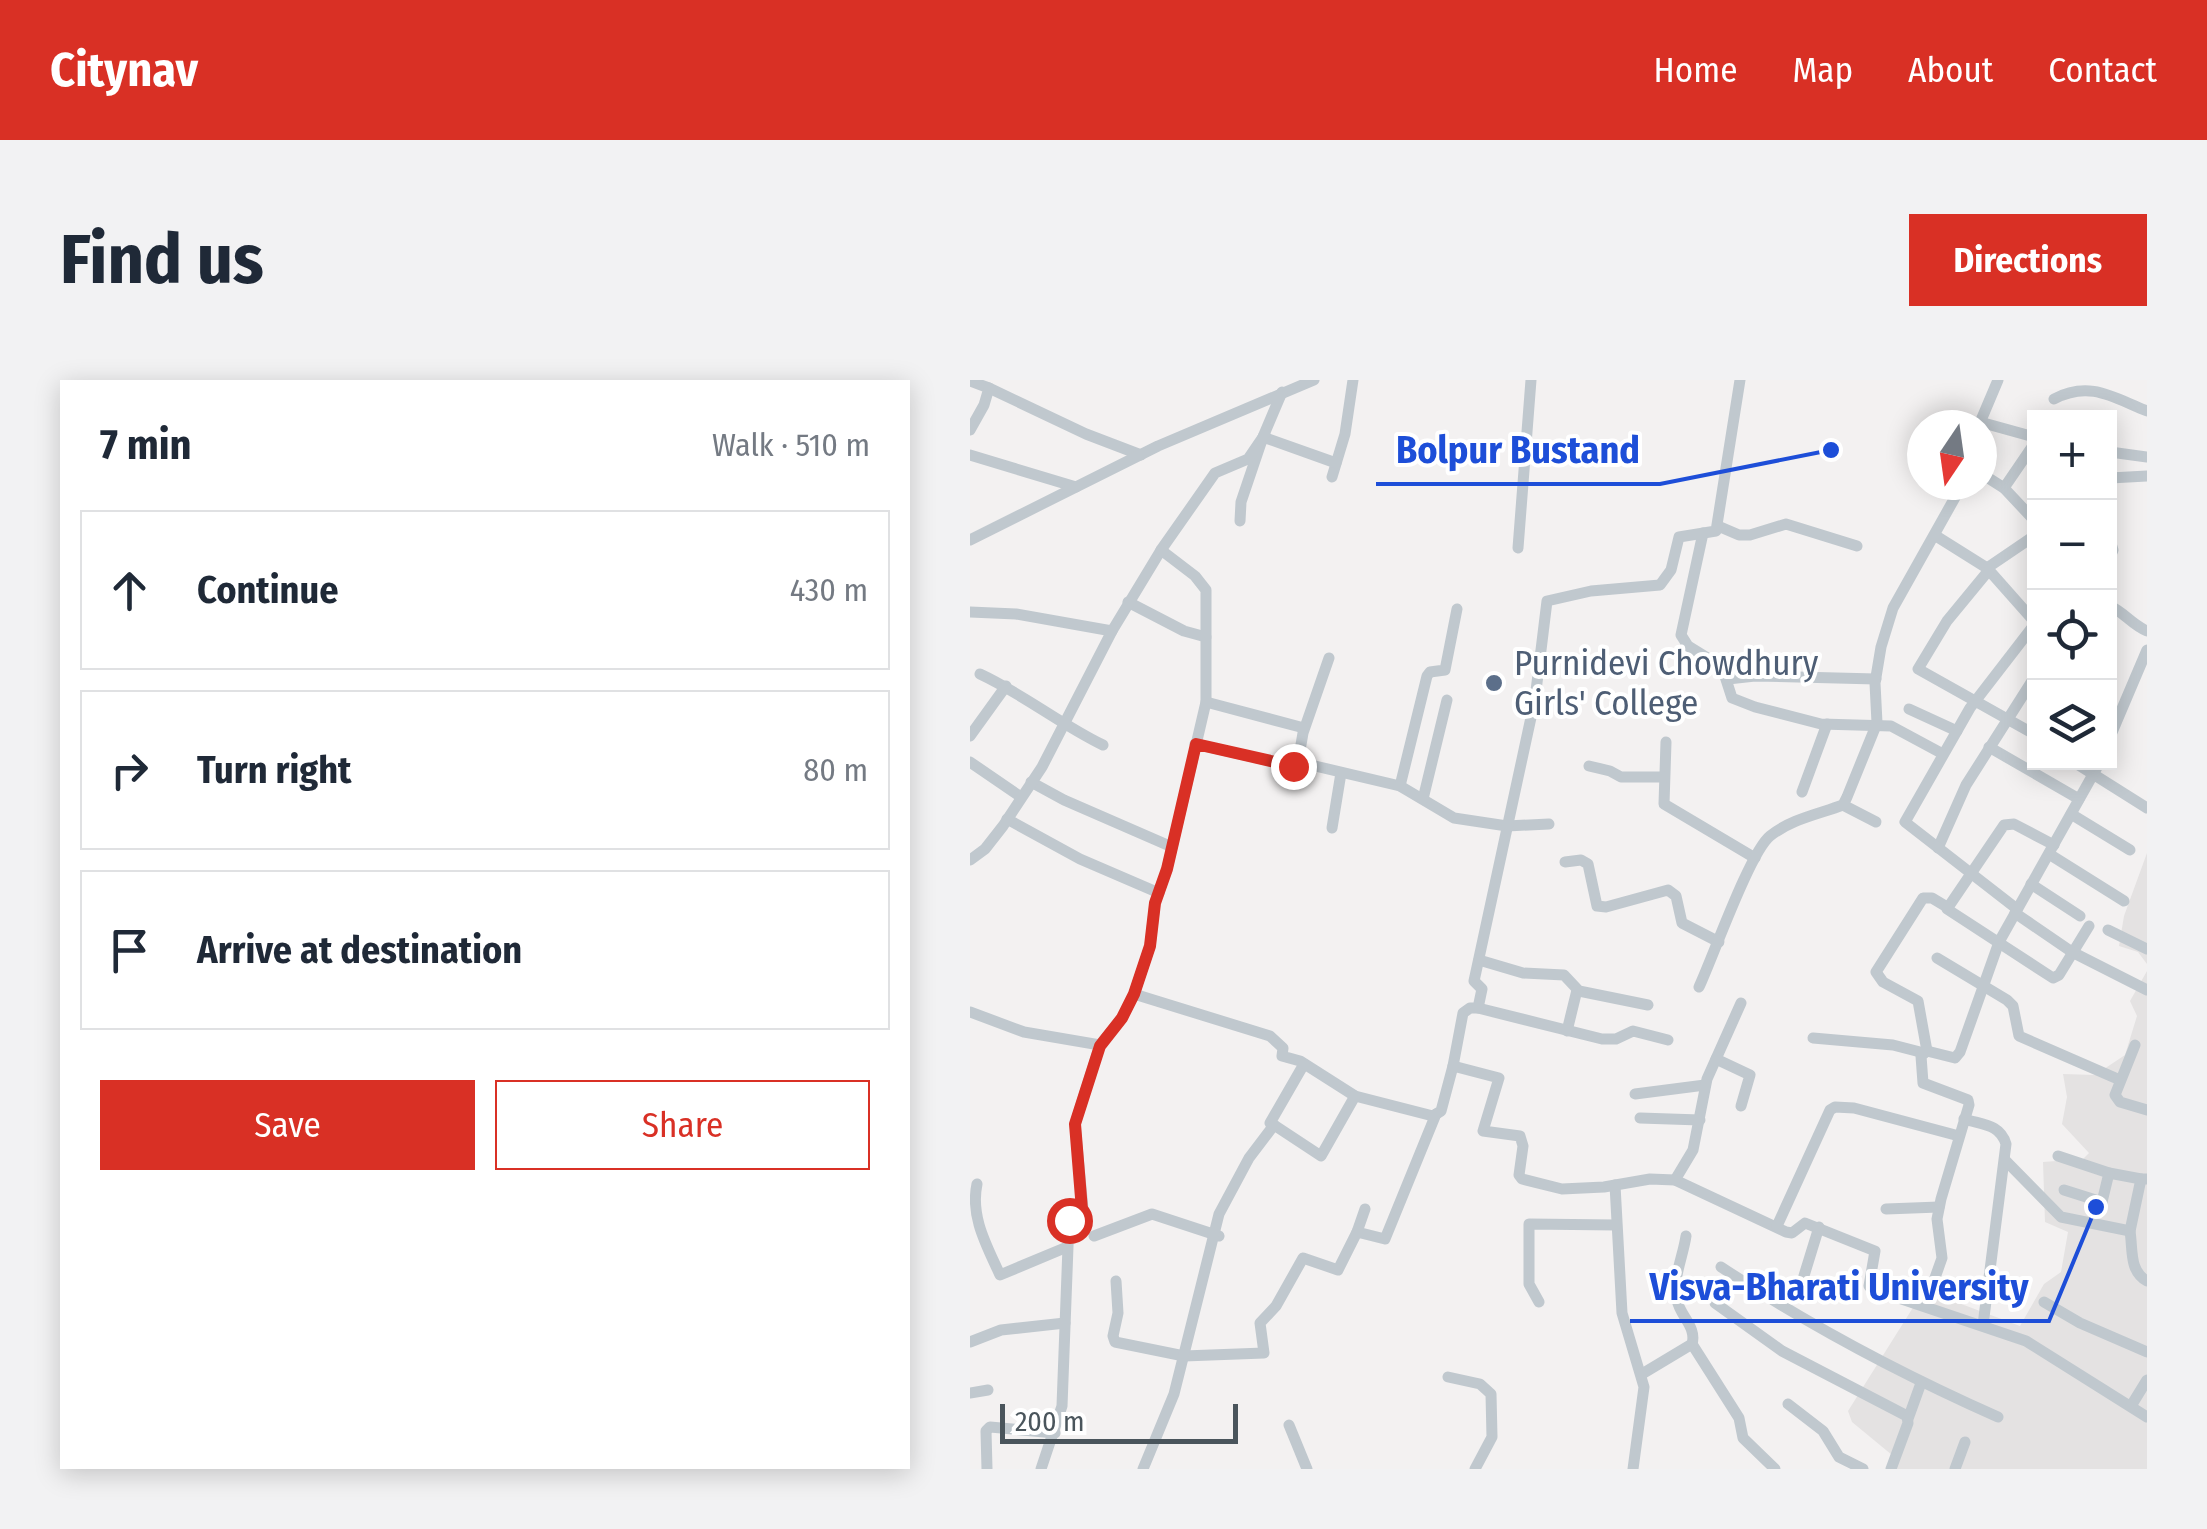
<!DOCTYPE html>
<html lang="en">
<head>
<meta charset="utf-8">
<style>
  body { margin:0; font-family:"Fira Sans Condensed",sans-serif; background:#f2f2f3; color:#1f2937 }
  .controls { position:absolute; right:30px; top:30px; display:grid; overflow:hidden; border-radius:0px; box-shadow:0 5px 25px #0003 }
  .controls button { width:90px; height:90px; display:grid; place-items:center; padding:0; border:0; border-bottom:2px solid #e0e1e3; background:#fff; color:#1f2937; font:50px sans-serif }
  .compass { position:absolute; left:937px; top:30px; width:90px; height:90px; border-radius:50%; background:#fff; box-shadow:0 5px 25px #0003; rotate:193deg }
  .scale { position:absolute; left:30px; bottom:25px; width:238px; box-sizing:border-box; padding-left:10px; border:5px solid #4a555c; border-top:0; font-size:28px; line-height:35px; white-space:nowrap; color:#4a555c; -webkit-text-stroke:8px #fff; paint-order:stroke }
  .stop { position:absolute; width:30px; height:30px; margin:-22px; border:8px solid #d93025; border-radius:50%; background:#fff }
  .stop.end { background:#d93025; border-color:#fff; box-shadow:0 2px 10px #0008 }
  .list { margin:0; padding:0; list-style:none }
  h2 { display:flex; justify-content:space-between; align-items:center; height:130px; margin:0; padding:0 40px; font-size:42px }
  h2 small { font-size:32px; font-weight:400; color:#747a83 }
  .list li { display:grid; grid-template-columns:65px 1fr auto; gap:30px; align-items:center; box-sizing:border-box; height:160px; margin:0 20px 20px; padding:0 20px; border:2px solid #e0e1e3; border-radius:0px }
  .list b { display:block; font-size:38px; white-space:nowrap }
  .list em { font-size:32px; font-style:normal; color:#747a83 }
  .actions { display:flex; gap:20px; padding:30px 40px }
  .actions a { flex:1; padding:22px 0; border:2px solid #d93025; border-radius:0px; text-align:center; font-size:35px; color:#d93025 }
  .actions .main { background:#d93025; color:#fff }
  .icon { flex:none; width:55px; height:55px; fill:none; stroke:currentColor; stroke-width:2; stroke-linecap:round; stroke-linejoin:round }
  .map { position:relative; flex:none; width:1177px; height:1089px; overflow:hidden; border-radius:0px }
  header { display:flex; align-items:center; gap:60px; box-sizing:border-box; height:140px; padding:0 50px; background:#d93025; color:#fff }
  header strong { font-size:48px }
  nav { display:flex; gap:55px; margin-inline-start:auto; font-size:35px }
  .intro { display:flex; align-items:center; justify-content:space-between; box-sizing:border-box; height:240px; padding:0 60px }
  h1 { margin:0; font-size:70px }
  .button { padding:25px 45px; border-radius:0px; background:#d93025; color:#fff; font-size:35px; font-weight:700 }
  main { display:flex; gap:60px; padding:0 60px }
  aside { flex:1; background:#fff; border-radius:0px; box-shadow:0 5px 25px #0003 }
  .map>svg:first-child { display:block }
  .education { fill:#e4e2e2 }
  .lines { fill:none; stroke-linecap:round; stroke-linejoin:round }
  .minor { stroke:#c0c8ce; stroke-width:11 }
  .route { stroke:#d93025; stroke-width:12 }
  .service-dot { fill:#5c6f8a; stroke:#fff; stroke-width:4 }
  .labels { text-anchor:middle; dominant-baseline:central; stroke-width:8; stroke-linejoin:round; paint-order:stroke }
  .service-label { font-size:35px; fill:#4e5e75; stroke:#fff; text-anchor:start }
  .leader { fill:none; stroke:#1d4ed8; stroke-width:4 }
  .callout-dot { fill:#1d4ed8; stroke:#fff; stroke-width:4 }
  .callout-label { font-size:38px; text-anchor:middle; font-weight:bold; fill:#1d4ed8; stroke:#fff; stroke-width:8; stroke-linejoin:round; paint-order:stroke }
</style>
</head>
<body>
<header>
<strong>Citynav</strong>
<nav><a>Home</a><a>Map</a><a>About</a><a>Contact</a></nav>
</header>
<div class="intro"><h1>Find us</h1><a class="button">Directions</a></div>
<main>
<aside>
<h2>7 min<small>Walk · 510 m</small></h2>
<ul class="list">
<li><svg class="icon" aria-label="ahead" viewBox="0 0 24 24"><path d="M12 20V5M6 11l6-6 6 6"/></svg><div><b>Continue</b></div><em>430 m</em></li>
<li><svg class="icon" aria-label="right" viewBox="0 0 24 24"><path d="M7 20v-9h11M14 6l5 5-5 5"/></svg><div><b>Turn right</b></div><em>80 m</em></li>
<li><svg class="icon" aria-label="arrive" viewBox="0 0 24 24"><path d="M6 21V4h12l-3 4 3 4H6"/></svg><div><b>Arrive at destination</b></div></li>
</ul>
<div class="actions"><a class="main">Save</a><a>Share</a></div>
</aside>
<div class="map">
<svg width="1177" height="1089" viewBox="0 0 1177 1089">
  <rect width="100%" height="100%" fill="#f3f1f1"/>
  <!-- education -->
  <g class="education">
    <polygon points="1177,473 1177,584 1168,572 1149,566 1154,536"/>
    <polygon points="1177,591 1177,1089 918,1089 922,1075 882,1042 878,1031 954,910 1050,946 1074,904 1091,892 1098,852 1075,842 1073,782 1113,779 1119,773 1092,744 1097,717 1093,694 1125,695 1155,675 1167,636 1160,621"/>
  </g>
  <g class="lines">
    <!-- minor -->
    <g class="minor">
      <polyline points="0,1 19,8 14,25 0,50"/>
      <polyline points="19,8 116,54 171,75"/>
      <path d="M 1084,19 C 1120,0 1144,18 1177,31"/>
      <polyline points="1010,42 1064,57"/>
      <polyline points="1009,45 1028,0"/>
      <polyline points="1140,72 1177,77"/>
      <polyline points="0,75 106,107"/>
      <polyline points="1012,94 1034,108 1064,140"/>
      <polyline points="362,97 375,54 383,0"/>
      <polyline points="1140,98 1177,96"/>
      <polyline points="1034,108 1064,64"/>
      <polyline points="270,141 271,122 293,57 366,83"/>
      <polyline points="748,146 769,155 780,155 816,144 887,166"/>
      <polyline points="733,153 711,255 718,266 752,287 762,318 785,327 851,344 921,346 973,374"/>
      <polyline points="966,156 1017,188"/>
      <polyline points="1064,156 1017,188 1064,241"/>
      <polyline points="0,160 188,66 344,0"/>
      <polyline points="1140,160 1143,170 1140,177"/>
      <polyline points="548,168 561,0"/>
      <polyline points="1019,190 977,241 948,289 1064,354"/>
      <polyline points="158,222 214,251 236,257"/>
      <path d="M 1140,226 C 1155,233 1161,244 1177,251"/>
      <polyline points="0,232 46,234 142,251"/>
      <polyline points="359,278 333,353 328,382 430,406 484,438 537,446 579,444"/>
      <path d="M 10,294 C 53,314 90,344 133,365"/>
      <polyline points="758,299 785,296 906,299"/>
      <polyline points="236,322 334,348"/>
      <polyline points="939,329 987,351"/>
      <polyline points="0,356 36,306"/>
      <polyline points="1140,357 1177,270"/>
      <polyline points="696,362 694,424 785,478"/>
      <polyline points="225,364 323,386 328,382"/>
      <polyline points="1019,367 1109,419"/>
      <polyline points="0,382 51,417"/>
      <polyline points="1104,382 1177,428"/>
      <polyline points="619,386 640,391 651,397 694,397"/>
      <polyline points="61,402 94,420 202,467"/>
      <polyline points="430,406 457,296 460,292 475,290 487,229"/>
      <polyline points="832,412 857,344"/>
      <polyline points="453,419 477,320"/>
      <polyline points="873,425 906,442"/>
      <polyline points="1101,434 1160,470"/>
      <polyline points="37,439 110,479 189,513"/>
      <polyline points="362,448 371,393"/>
      <polyline points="1084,465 1044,444 1034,445 977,529 1083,598 1089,595 1119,546"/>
      <polyline points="968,468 996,405 1064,298"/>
      <polyline points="1079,474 1154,521"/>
      <polyline points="0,480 15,469 33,446 72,387 142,251 191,170 245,93 278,79 293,57 312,12"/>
      <polyline points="595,482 611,480 618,484 627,526 636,527 698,510 706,516 712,543 749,562"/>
      <polyline points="1061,504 1110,536"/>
      <polyline points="1047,529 935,442 1000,328 1064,245"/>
      <polyline points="1045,533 1102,572 1177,610"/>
      <polyline points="1138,550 1177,569"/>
      <polyline points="967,578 1037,620 1043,626 1049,656 1150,700"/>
      <polyline points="509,580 553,593 594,595 609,611 678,625"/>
      <path d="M 729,607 C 743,577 780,472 800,456 C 821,439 849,434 873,425 L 877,417 L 907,343 L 905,303 L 911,267 L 923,228 L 992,105"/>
      <polyline points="164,614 180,566 185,523 197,489 236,322 236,210 225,196 191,170"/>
      <polyline points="508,628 632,659 646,659 663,651 698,660"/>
      <polyline points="0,632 54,652 130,665 152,638 164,614 300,656 313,668 312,676 330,681 385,716 463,736 471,731 483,686 529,698 513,751 550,756 553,766 549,795 552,799 592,809 634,807 680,799 705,800 816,852 822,853 835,843 905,871 899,906 902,909 1056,961 1177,1037"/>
      <polyline points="597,651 607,610"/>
      <polyline points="843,658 923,665 954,673"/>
      <polyline points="1165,665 1145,715 1150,722 1177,730"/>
      <polyline points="957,671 948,621 913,602 906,592 953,518 962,518 977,527"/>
      <polyline points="746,679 780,695 771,726"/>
      <polyline points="483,686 493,633 500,628 508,628 512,609 504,601 565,319 577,221 621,211 690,205 701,190 709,157 746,151 770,0"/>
      <polyline points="665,714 735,705"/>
      <polyline points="670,738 730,740"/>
      <path d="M 994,739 C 1013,745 1030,744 1036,764 L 1013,945"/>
      <polyline points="304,745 300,743 334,684"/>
      <polyline points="1088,776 1139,793 1171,799"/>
      <polyline points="1035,780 1091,837 1160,851 1171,799 1177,799"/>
      <polyline points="705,800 723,770 737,699 771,623"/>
      <path d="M 7,804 C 0,837 17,866 30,895 L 97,867"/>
      <polyline points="645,805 652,933 674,1007 663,1089"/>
      <polyline points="1094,810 1132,822 1139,793"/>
      <polyline points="916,829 969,827"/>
      <polyline points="807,846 860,730 865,727 884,728 989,756"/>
      <path d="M 1160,851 C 1163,870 1159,891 1177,901"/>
      <polyline points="387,852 395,829"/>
      <polyline points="124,856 182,834 249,856"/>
      <path d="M 751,887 C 840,946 931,994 1028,1037"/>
      <polyline points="146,901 148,933 143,956 145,962 214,976 294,973 290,943 306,926 333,878 368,890 387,852 415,859 466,734"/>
      <polyline points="829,912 849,847"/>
      <polyline points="569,922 559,904 559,844 646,845"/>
      <polyline points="1074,922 1110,943 1177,972"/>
      <polyline points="745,923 812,971 937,1036 938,1043 921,1089"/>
      <polyline points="955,926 972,878 967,839 971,819 999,725 998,720 953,703 951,676 957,671 985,678 990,672 1029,562 1130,382"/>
      <polyline points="0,962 31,950 95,943"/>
      <polyline points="722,964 769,1038 773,1058 805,1089"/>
      <path d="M 672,994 L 722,964 C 727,947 710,936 707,920 C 702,899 713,877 716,856"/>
      <polyline points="478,997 510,1004 521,1014 522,1057 505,1089"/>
      <polyline points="0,1013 18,1010"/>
      <polyline points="818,1024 853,1051 869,1077 893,1089"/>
      <polyline points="1161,1026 1177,1000"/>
      <polyline points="938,1039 951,1003"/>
      <polyline points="319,1045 337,1089"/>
      <polyline points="17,1089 16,1051 20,1047 85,1053"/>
      <polyline points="71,1089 92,1026 99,840 113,829 105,744 130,665"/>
      <polyline points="173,1089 204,1014 249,834 279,778 304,745 351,776 385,716"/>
      <polyline points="985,1089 995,1062"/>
    </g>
  </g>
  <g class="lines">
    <!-- route -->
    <polyline class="route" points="99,840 112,830 105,744 130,666 152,638 164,614 180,566 185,523 197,489 226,364 323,386"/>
  </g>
  <!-- markers -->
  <circle class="service-dot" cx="524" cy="303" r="10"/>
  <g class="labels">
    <!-- service labels -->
    <g class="service-label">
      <text x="544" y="283">Purnidevi Chowdhury<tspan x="544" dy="40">Girls' College</tspan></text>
    </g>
  </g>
  <!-- callouts -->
  <path class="leader" d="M861 70L690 104H406M1126 827L1079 941H660"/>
  <g class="callout-dot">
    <circle cx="861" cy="70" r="10"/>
    <circle cx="1126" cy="827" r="10"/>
  </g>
  <g class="callout-label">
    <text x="548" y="83">Bolpur Bustand</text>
    <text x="869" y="920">Visva-Bharati University</text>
  </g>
</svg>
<div class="controls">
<button>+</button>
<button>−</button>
<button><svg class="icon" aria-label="locate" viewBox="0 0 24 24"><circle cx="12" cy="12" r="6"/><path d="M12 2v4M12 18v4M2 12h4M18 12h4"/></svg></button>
<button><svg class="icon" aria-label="layers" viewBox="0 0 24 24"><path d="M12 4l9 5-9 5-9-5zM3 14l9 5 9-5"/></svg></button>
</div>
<svg class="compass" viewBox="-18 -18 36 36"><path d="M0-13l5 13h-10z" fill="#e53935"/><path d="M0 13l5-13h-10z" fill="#747a83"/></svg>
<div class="scale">200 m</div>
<div class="stop" style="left:99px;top:840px"></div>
<div class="stop end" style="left:323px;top:386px"></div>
</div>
</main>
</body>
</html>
